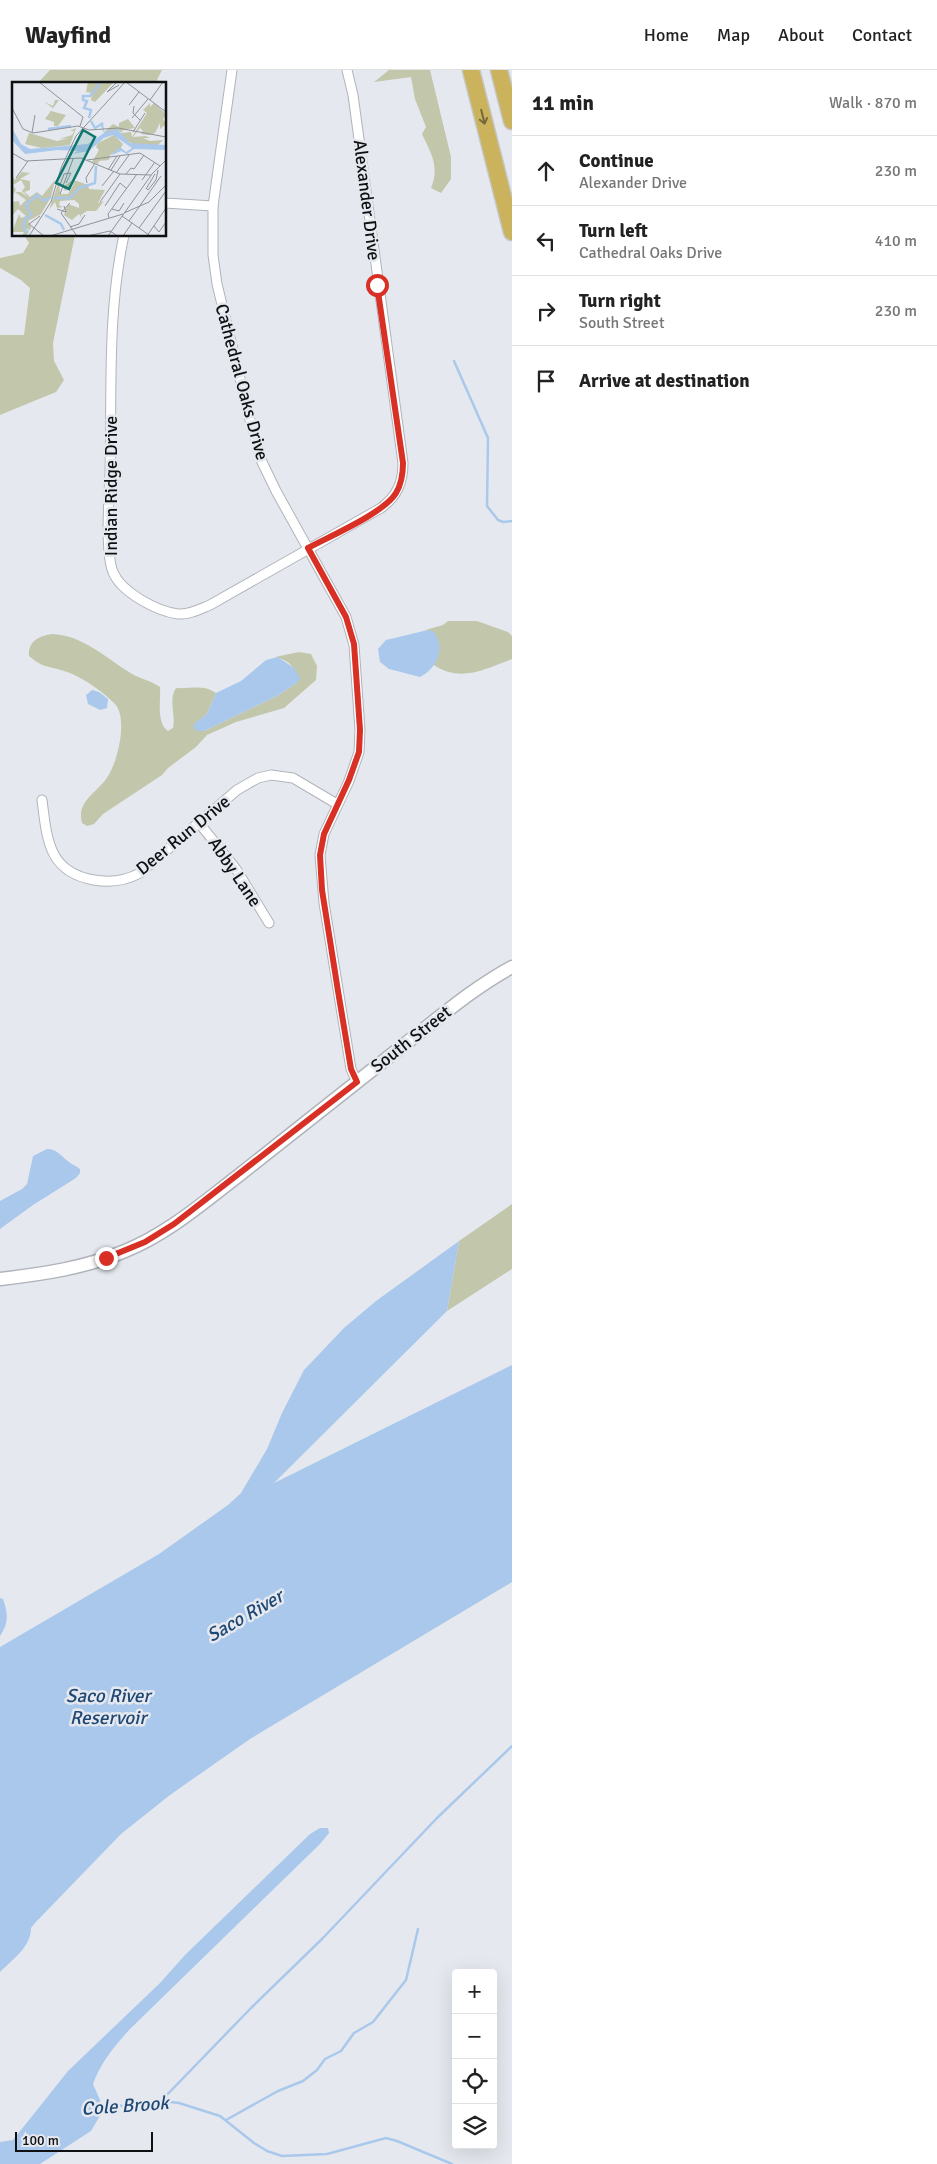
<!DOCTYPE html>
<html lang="en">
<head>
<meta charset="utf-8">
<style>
  body { margin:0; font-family:Signika,sans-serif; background:#f2f2f2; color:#222 }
  .controls { position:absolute; right:15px; bottom:15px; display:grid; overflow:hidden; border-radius:5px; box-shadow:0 5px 20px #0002 }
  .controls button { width:45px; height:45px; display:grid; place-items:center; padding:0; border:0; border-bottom:1px solid #e0e0e0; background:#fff; color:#222; font:25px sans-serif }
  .scale { position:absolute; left:15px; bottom:12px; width:138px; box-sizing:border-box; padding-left:5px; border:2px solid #0f1012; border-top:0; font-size:14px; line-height:18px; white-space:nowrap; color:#0f1012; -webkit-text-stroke:4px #e5e9ef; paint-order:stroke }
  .stop { position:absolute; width:15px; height:15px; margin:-11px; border:4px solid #d93025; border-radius:50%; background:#fff }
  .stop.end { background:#d93025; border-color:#fff; box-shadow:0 1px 5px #0008 }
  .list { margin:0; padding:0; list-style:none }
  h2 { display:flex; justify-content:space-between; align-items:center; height:65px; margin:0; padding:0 20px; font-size:21px }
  h2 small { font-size:16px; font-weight:400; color:#767676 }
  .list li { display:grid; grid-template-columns:32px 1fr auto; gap:15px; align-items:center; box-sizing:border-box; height:70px; padding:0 20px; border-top:1px solid #e0e0e0 }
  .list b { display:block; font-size:19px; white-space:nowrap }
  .list p { margin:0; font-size:16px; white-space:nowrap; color:#767676 }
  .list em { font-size:16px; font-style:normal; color:#767676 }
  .icon { flex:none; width:28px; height:28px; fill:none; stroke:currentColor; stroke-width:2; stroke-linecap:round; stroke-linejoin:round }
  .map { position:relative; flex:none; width:512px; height:2094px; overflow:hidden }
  header { display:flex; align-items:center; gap:30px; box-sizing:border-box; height:70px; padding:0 25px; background:#fff; border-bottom:1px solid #e0e0e0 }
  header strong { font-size:24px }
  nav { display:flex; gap:28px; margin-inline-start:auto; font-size:18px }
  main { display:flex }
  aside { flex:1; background:#fff }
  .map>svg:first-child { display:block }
  .green { fill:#c2c6ab }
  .water { fill:#aac8eb }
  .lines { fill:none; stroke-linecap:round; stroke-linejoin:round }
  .stream { stroke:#aac8eb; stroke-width:2.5 }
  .street-casing { stroke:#b0b4ba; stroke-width:11 }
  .secondary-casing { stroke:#b0b4ba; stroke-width:15 }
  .highway-casing { stroke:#c5c6c6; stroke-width:19 }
  .street { stroke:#fff; stroke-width:9 }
  .secondary { stroke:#fff; stroke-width:12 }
  .highway { stroke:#cbb35d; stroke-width:16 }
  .oneway { stroke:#766a3b }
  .route { stroke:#d93025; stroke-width:6 }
  .labels { text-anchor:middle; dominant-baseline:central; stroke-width:5; stroke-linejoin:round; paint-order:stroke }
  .street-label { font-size:18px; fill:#0f1012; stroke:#e5e9ef }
  .water-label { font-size:19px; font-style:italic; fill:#1e4774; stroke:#e5e9ef }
  .inset-river { fill:none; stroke:#aac8eb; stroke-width:2.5 }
  .inset-road { fill:none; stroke:#8f9297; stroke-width:1 }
  .view { fill:#0f766e; fill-opacity:0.15; stroke:#0f766e; stroke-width:2.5 }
  .inset-edge { fill:none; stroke:#0f1012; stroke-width:2.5 }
</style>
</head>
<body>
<header>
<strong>Wayfind</strong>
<nav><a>Home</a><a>Map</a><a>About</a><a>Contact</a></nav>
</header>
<main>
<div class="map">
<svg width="512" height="2094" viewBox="0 0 512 2094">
  <rect width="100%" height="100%" fill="#e5e9ef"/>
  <!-- green -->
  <g class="green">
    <polygon points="50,0 162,0 155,14 37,14"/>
    <path d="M 389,0 L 430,0 L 451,87 L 451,109 L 441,123 L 431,118 C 440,97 431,83 422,64 L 426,57 L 415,29 L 411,7 L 374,12 Z"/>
    <polygon points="24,165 75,165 53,273 54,291 64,310 56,322 0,345 0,265 24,265 30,218 21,210 0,198 0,188 23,183 29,173"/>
    <path d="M 448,551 L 477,551 L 508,562 L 512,566 L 512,589 C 486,599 460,613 434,595 L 428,560 L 422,561 L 443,555 Z"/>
    <path d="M 52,564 C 83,565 107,589 132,604 C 141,609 152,611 160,617 C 161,630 156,653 168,661 L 173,658 C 176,645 168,630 176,618 C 191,619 203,614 216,623 L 207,644 L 198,651 L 204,661 L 277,626 L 298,612 C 297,598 289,590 275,587 L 299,582 L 311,584 L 317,596 L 316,610 L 284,638 L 236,652 L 207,665 L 196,677 L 168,698 L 162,705 L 103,744 L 94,754 L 87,756 L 82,753 C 76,730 98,723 108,706 C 118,691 128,648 115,634 C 102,621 81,606 64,601 C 46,595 45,599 29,586 C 28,571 39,566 52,564 Z"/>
    <polygon points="512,1134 512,1199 447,1241 459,1171"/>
  </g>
  <!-- water -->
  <g class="water">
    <path d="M 428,560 L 434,562 C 446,579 437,598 420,607 L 389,599 L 380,592 L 378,579 L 386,570 Z"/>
    <polygon points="278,587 294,598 300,608 298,612 277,626 204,661 197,661 193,657 195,653 207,644 216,623 241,611 266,590"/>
    <polygon points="92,620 99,622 108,629 107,638 100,640 88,634 86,625"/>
    <path d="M 47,1079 C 57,1079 61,1086 69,1092 C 73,1095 76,1096 80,1099 L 80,1103 L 76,1108 L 33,1135 L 0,1159 L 0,1131 L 22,1119 L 27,1114 L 33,1086 Z"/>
    <path d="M 459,1171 L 447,1241 L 274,1413 L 512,1295 L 512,1512 L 250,1669 L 170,1725 L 121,1764 L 35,1853 L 31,1858 C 31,1877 13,1889 0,1902 L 0,1577 L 159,1484 L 228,1435 L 241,1423 L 267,1379 L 282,1343 L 304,1300 L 344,1258 L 376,1231 Z"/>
    <path d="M 0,1528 L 3,1529 C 8,1543 9,1553 0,1566 Z"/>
    <path d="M 320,1758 L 328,1758 L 329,1763 L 320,1774 L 129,1960 C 114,1977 101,1992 93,2014 L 104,2039 L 91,2061 L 40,2094 L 0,2094 L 0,2072 L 13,2070 L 68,2001 L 160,1913 L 185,1885 L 310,1764 Z"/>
  </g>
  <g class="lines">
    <!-- stream -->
    <g class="stream">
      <polyline points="454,291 488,368 487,436 498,450 503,452 512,451"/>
      <polyline points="161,2031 251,1938 322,1869 437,1748 512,1676"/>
      <polyline points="102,2035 112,2033 129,2038 161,2031 179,2033 220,2046 254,2073 267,2081 282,2086 327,2084 386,2068 397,2071 452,2094"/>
      <polyline points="226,2050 278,2021 303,2011 317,2000 325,1989 341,1981 354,1963 373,1952 406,1910 418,1859"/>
    </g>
    <defs>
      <g id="street">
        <polyline points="232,0 213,136 213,185 217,214 251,354 262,392 276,421 346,547 354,575 360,660 359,682 349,711 324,764 320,785 324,833 351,999 357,1012"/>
        <polyline points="165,133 213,136"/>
        <path d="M 124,165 C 107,244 112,324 110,403 C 109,425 105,484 113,502 C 121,522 156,541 178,544 C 189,545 200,539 210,535 L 381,438 C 397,426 403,413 403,393 L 353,25 L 347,0"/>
        <path d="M 42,730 C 47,769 48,802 94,810 C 111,813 125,811 140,803 L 237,720 L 258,708 L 271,705 L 293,708 L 337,734"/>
        <polyline points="199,753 236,799 269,853"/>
      </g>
      <path id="secondary" d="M 0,1209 C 43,1204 85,1198 125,1181 C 167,1164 203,1133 238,1106 C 294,1062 349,1018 405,974 C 440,947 473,918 512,897"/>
      <g id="highway">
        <polyline points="471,0 512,162"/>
        <polyline points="499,0 512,51"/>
      </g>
    </defs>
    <!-- street casing -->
    <use href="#street" class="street-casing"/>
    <!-- secondary casing -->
    <use href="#secondary" class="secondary-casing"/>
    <!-- highway casing -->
    <use href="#highway" class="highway-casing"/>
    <!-- street -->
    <use href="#street" class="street"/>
    <!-- secondary -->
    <use href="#secondary" class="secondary"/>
    <!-- highway -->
    <use href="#highway" class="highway"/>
  </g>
  <!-- one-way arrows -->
  <defs><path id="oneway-shaft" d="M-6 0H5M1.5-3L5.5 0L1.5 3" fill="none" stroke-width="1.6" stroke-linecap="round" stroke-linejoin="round" transform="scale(1.25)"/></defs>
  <use class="oneway" href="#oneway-shaft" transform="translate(483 47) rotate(76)"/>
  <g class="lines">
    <!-- route -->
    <path class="route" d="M 106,1188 L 145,1172 L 174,1154 L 357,1012 L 351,999 L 338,921 L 322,820 L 320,785 L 324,764 L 349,710 L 359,682 L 360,660 L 354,574 L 346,547 L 308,478 C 330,466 384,443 396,423 C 402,413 403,404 403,393 L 377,215"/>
  </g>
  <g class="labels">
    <!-- street labels -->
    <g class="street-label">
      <text transform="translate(367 130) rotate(83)">Alexander Drive</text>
      <text transform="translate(242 312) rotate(75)">Cathedral Oaks Drive</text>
      <text transform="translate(111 416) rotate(-90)">Indian Ridge Drive</text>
      <text transform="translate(183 765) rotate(-39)">Deer Run Drive</text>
      <text transform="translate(235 802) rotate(56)">Abby Lane</text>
      <text transform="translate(411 969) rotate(-38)">South Street</text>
    </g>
    <!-- water labels -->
    <g class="water-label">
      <text transform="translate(245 1546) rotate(-30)">Saco River</text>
      <text x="108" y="1626">Saco River<tspan x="108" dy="22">Reservoir</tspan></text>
      <text transform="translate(125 2036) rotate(-4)">Cole Brook</text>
    </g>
  </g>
  <!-- overview -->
  <g transform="translate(12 12)">
    <rect width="154" height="154" fill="#e5e9ef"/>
    <path d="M 76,0 L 102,0 L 83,20 L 79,18 L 80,11 L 74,10 ZM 43,18 L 47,18 L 39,29 L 54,33 L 46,44 L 42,44 L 42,40 L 33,37 L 41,26 L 32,20 L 41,24 ZM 138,21 L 138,25 L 142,21 L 154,32 L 151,37 L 154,42 L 148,47 L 148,41 L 143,51 L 137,53 L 129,52 L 131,49 L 128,46 L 121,55 L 134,54 L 138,56 L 131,56 L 138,59 L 151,58 L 145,64 L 121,62 L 112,57 L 108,49 L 92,50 L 101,42 L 107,45 L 107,41 L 116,37 L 123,46 L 111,48 L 109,51 L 119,50 L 120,55 L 135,31 L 131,28 ZM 64,46 L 58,63 L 30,66 L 13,62 L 17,51 L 45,59 L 57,56 L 47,57 L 60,53 L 62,49 L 58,49 ZM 102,53 L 111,62 L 108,67 L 98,73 L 97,78 L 87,79 L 86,82 L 80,80 L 87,68 L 84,65 L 86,61 ZM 10,90 L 18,91 L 8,97 L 18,99 L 18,108 L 12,110 L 15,112 L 18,115 L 25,110 L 30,114 L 43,98 L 39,115 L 29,132 L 16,139 L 19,145 L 18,148 L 9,145 L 17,149 L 14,154 L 10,154 L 12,150 L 0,150 L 7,132 L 9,136 L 14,134 L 6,127 L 0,134 L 0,120 L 7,119 L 8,124 L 14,118 L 3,110 L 9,110 L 17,116 L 10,109 L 13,105 L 9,98 L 1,103 L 4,108 L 0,114 L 0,93 L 3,98 ZM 47,99 L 48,112 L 56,112 L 63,100 L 53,109 L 51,105 L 59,99 L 65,99 L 76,103 L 77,107 L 93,108 L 86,121 L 92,119 L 84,129 L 75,129 L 69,133 L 70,137 L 67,132 L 60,138 L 52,133 L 56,122 L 67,126 L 67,122 L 62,118 L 48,119 L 47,123 L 51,125 L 45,126 L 43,120 L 37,128 Z" fill="#c2c6ab"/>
    <path d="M 91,40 L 92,50 L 105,47 L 118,61 L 154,63 L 154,68 L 122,67 L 115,72 L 109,69 L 98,74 L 108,65 L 114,70 L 120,66 L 101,53 L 92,56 L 77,69 L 60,72 L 66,69 L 46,68 L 13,72 L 0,58 L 0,46 L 9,62 L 18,67 L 76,62 L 92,51 L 88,42 Z" fill="#aac8eb"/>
    <path class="inset-river" d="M 77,36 L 79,28 L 72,26 L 75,19 L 71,18 L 71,14 L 78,14 L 89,0M 79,39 L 83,46 L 91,41M 36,47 L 59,44M 42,116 L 58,116 L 67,106 L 83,101 L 84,84M 33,133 L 49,142 L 52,148M 16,151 L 12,146 L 13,137 L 19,133 L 14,123 L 25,113 L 32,119 L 39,115"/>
    <path class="inset-road" d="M 27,0 L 71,35 L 68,44M 105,0 L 95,10 L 107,3M 114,0 L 154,30M 138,18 L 151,0M 117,23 L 127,10M 122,24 L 121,31 L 128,38M 0,26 L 11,47 L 21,51 L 66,44 L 77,48 L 106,46 L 154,55M 120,36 L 136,17M 121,50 L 133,31M 20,51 L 23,33M 0,71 L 14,79 L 69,76 L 108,92 L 139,93M 75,78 L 128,71 L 148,84M 96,88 L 105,74M 99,88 L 108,74M 104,91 L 117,73M 114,92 L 119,86 L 122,87 L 132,73M 4,96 L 16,79M 130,98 L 143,80M 75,101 L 74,96 L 83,81M 90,104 L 102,89M 51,105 L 48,103 L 52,92 L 59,91 L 54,101M 134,106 L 136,108 L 144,98 L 146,88M 134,107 L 143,92M 48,112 L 61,77M 88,120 L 108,92M 58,121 L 49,131 L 65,154M 93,124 L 108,101 L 114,106M 45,127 L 54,130 L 52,124M 100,127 L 107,129 L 112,121M 112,131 L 137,120 L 154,103M 28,134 L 17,142 L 32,154M 110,134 L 137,153M 97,136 L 96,132 L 125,92M 117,139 L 149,94M 142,144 L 147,150 L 154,140M 58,145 L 67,142 L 73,133M 127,146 L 154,109M 17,154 L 39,120 L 49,86 L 64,54 L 113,0M 38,154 L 111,132M 75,154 L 98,149 L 104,153M 96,154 L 140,92 L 154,78M 111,154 L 120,141M 135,154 L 154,126"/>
    <path class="view" d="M 71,48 L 83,55 L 57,107 L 44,101 Z"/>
    <rect width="154" height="154" class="inset-edge"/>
  </g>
</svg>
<div class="controls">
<button>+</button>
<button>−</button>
<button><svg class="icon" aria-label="locate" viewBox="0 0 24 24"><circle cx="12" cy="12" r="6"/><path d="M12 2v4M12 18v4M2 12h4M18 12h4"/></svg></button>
<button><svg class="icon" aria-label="layers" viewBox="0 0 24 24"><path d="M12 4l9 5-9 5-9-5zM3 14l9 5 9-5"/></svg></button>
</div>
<div class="scale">100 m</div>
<div class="stop" style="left:377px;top:215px"></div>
<div class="stop end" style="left:106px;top:1188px"></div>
</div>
<aside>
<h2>11 min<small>Walk · 870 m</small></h2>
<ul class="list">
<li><svg class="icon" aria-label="ahead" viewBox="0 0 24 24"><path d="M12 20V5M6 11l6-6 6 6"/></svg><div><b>Continue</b><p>Alexander Drive</p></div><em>230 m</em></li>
<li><svg class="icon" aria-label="left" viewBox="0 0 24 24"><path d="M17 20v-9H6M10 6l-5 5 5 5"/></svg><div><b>Turn left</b><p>Cathedral Oaks Drive</p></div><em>410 m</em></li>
<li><svg class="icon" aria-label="right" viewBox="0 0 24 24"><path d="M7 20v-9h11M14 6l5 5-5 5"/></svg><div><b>Turn right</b><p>South Street</p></div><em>230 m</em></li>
<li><svg class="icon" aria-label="arrive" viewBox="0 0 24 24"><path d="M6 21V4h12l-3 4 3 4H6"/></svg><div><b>Arrive at destination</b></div></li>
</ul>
</aside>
</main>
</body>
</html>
